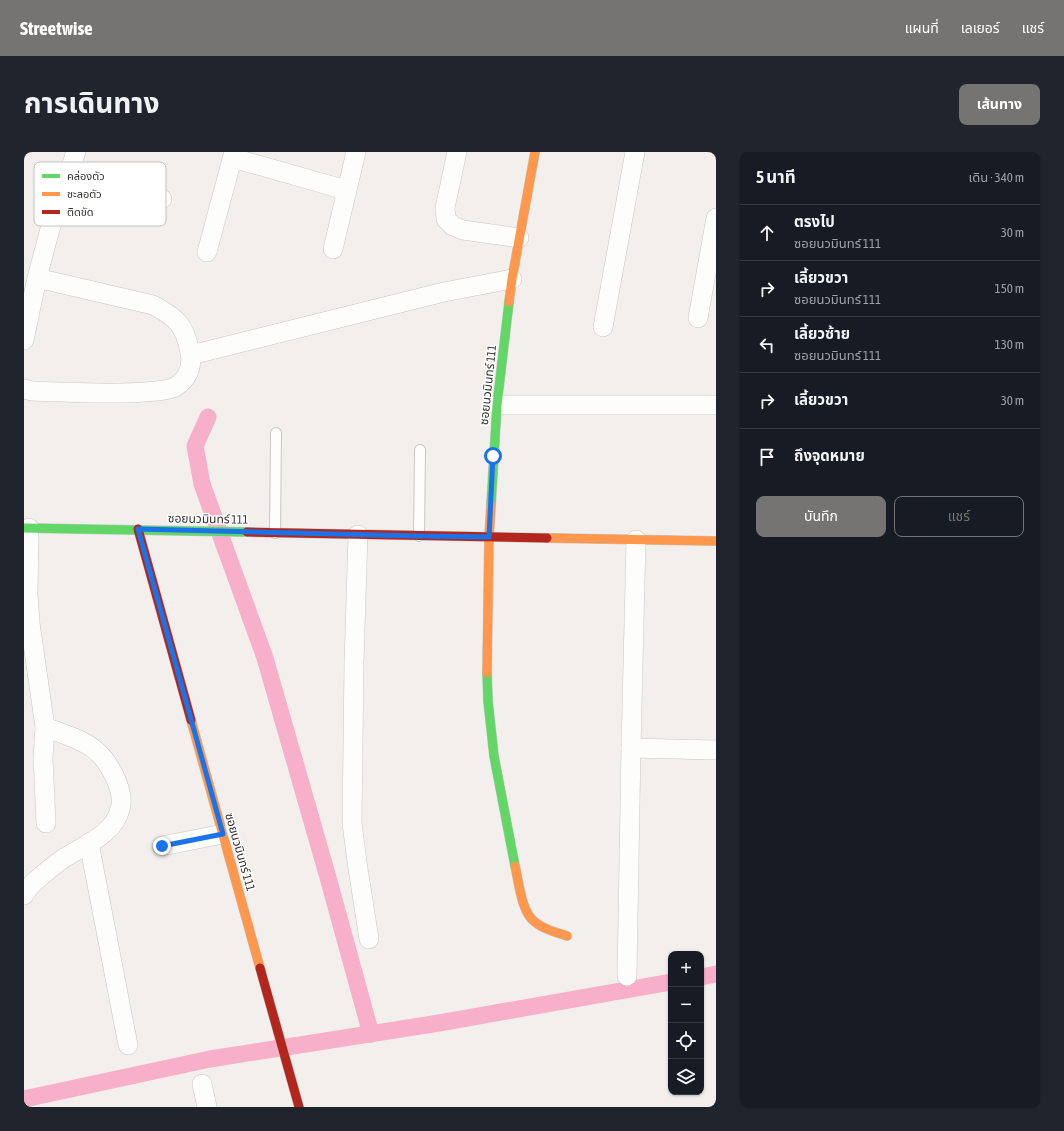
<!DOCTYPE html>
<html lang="th">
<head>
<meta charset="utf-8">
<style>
  body { margin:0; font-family:"Asap Condensed","Noto Sans Thai",sans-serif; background:#20242c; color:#f1f3f6 }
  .controls { position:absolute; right:12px; bottom:12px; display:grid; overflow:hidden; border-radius:8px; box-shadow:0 1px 3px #0004 }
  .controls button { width:36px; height:36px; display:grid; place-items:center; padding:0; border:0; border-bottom:1px solid #363941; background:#171b24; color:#f1f3f6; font:20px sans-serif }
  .stop { position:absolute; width:12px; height:12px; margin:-9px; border:3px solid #1a73e8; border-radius:50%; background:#fff }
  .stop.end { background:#1a73e8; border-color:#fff; box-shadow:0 1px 4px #0008 }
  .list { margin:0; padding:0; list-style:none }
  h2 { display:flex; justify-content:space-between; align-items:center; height:52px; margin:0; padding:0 16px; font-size:17px }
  h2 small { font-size:13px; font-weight:400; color:#9ea1a6 }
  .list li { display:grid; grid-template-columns:26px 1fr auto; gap:12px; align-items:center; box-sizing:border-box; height:56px; padding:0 16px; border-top:1px solid #363941 }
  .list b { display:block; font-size:15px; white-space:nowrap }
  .list p { margin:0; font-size:13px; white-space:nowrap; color:#9ea1a6 }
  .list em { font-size:13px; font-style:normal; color:#9ea1a6 }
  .actions { display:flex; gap:8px; padding:12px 16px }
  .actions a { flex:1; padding:9px 0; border:1px solid #767472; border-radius:8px; text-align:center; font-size:14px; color:#767472 }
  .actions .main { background:#767472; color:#fff }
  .icon { flex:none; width:22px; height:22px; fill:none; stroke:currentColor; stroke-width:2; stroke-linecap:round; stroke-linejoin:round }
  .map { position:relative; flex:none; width:692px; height:955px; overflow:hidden; border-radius:8px }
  header { display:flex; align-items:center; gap:24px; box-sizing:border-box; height:56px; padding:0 20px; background:#767472; color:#fff }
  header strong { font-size:19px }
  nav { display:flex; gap:22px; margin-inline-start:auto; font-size:14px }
  .intro { display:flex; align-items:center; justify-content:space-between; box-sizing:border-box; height:96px; padding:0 24px }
  h1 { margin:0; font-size:28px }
  .button { padding:10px 18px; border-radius:8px; background:#767472; color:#fff; font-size:14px; font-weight:700 }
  main { display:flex; gap:24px; padding:0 24px }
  aside { flex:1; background:#171b24; border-radius:8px; box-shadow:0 1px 3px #0004 }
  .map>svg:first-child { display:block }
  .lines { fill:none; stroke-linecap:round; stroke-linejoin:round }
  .canal { stroke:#f8afca; stroke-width:17 }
  .lane-casing { stroke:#c9c7c5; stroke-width:12 }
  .street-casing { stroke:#c9c7c5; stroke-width:20 }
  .fast-casing { stroke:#c9c7c5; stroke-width:10 }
  .slow-casing { stroke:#c9c7c5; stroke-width:10 }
  .jam-casing { stroke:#c9c7c5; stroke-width:10 }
  .lane { stroke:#fdfdfc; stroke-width:10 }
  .street { stroke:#fdfdfc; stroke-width:19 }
  .fast { stroke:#63d668; stroke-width:9 }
  .slow { stroke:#ff974d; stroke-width:9 }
  .jam { stroke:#b3261e; stroke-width:9 }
  .route { stroke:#1a73e8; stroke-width:5 }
  .labels { text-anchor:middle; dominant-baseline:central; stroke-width:3; stroke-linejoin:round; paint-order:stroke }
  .street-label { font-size:12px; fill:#33312f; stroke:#fff }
  .key { fill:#fff; stroke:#c2c1c1; stroke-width:1 }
  .key-label { font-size:11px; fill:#33312f }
</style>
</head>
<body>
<header>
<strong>Streetwise</strong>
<nav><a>แผนที่</a><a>เลเยอร์</a><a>แชร์</a></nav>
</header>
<div class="intro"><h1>การเดินทาง</h1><a class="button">เส้นทาง</a></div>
<main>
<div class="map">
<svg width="692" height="955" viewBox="0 0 692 955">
  <rect width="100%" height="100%" fill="#f2efed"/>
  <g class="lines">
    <!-- canal -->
    <g class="canal">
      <polyline points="184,265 171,294 178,332 241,506 303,722 347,882"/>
      <polyline points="677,825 692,822"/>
      <polyline points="0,947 186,907 415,871 647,830"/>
    </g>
    <defs>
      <g id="lane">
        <polyline points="251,381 252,281"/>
        <polyline points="395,384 396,298"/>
      </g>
      <g id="street">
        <polyline points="433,0 421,56 422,67 429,74 439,78 495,86"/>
        <polyline points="209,6 322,38"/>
        <polyline points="45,21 138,47"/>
        <polyline points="309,97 332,0"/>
        <polyline points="183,100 210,0"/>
        <polyline points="674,166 692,66"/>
        <polyline points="579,175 611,0"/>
        <polyline points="0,188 13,126 26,77 52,0"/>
        <polyline points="167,203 420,140 488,127"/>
        <path d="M 0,237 L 8,239 C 46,240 84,243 121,240 C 131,239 142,239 151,235 C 163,228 169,215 166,201 C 161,173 153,166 129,153 L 13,126"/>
        <polyline points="473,253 692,253"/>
        <polyline points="5,376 4,443 6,471 21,575 19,606 22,671"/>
        <polyline points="334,383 330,511 328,671 333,710 345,787"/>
        <polyline points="607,596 692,598"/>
        <polyline points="65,691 104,893"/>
        <polyline points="138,694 199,682"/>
        <path d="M 0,743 C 4,735 9,731 16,725 C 24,718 32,712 40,706 C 60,693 90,683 96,657 C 99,649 96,638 93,630 C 77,591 57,589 21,575"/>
        <polyline points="603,824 607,596 612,388"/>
        <polyline points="178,932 183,955"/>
      </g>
      <g id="fast">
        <polyline points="467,353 473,253 485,150"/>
        <polyline points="0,376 223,380"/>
        <polyline points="463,521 464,549 470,604 491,714"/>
      </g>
      <g id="slow">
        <polyline points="485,150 488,127 511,0"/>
        <polyline points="523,386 692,389"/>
        <polyline points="463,521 465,385 467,353"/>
        <polyline points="167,568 236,816"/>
        <path d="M 491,714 C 495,730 497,760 511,770 C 520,778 532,780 543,784"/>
      </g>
      <g id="jam">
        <polyline points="114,377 167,568"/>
        <polyline points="223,380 523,386"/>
        <polyline points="236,816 275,955"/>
      </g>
    </defs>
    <!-- lane casing -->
    <use href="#lane" class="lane-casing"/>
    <!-- street casing -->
    <use href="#street" class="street-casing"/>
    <!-- fast casing -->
    <use href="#fast" class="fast-casing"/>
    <!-- slow casing -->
    <use href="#slow" class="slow-casing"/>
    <!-- jam casing -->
    <use href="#jam" class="jam-casing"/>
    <!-- lane -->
    <use href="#lane" class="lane"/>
    <!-- street -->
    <use href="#street" class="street"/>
    <!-- fast -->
    <use href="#fast" class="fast"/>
    <!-- slow -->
    <use href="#slow" class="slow"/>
    <!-- jam -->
    <use href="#jam" class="jam"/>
  </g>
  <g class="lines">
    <!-- route -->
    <polyline class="route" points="138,694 199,682 114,377 395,384 465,385 469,304"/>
  </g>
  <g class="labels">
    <!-- street labels -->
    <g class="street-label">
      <text transform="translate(464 233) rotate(-84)">ซอยนวมินทร์ 111</text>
      <text transform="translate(184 367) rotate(1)">ซอยนวมินทร์ 111</text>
      <text transform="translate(216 700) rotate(74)">ซอยนวมินทร์ 111</text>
    </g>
  </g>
  <!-- legend -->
  <rect x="10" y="10" width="132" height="64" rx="6" class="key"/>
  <rect x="18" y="22" width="18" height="4" fill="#63d668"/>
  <rect x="18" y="40" width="18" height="4" fill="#ff974d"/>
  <rect x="18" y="58" width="18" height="4" fill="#b3261e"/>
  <g class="key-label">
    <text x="43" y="28">คล่องตัว</text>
    <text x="43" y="46">ชะลอตัว</text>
    <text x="43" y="64">ติดขัด</text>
  </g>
</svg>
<div class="controls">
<button>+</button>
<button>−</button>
<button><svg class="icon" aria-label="locate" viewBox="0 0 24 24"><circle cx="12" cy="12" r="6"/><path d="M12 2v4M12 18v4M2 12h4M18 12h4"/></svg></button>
<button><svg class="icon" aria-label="layers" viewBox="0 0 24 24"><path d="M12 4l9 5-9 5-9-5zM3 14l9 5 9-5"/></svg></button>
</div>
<div class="stop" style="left:469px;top:304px"></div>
<div class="stop end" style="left:138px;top:694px"></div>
</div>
<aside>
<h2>5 นาที<small>เดิน · 340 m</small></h2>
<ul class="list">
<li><svg class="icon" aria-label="ahead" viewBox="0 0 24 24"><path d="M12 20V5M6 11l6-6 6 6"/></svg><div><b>ตรงไป</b><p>ซอยนวมินทร์ 111</p></div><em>30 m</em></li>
<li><svg class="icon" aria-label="right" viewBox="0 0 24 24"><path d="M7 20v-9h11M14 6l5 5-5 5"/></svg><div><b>เลี้ยวขวา</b><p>ซอยนวมินทร์ 111</p></div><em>150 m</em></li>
<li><svg class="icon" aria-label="left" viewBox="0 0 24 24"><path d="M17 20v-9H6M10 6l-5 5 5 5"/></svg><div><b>เลี้ยวซ้าย</b><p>ซอยนวมินทร์ 111</p></div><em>130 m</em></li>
<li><svg class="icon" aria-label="right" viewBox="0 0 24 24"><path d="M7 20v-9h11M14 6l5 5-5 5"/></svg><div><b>เลี้ยวขวา</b></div><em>30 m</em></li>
<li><svg class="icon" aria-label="arrive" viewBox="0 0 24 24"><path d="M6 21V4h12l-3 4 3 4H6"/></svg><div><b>ถึงจุดหมาย</b></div></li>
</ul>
<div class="actions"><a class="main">บันทึก</a><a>แชร์</a></div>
</aside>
</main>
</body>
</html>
